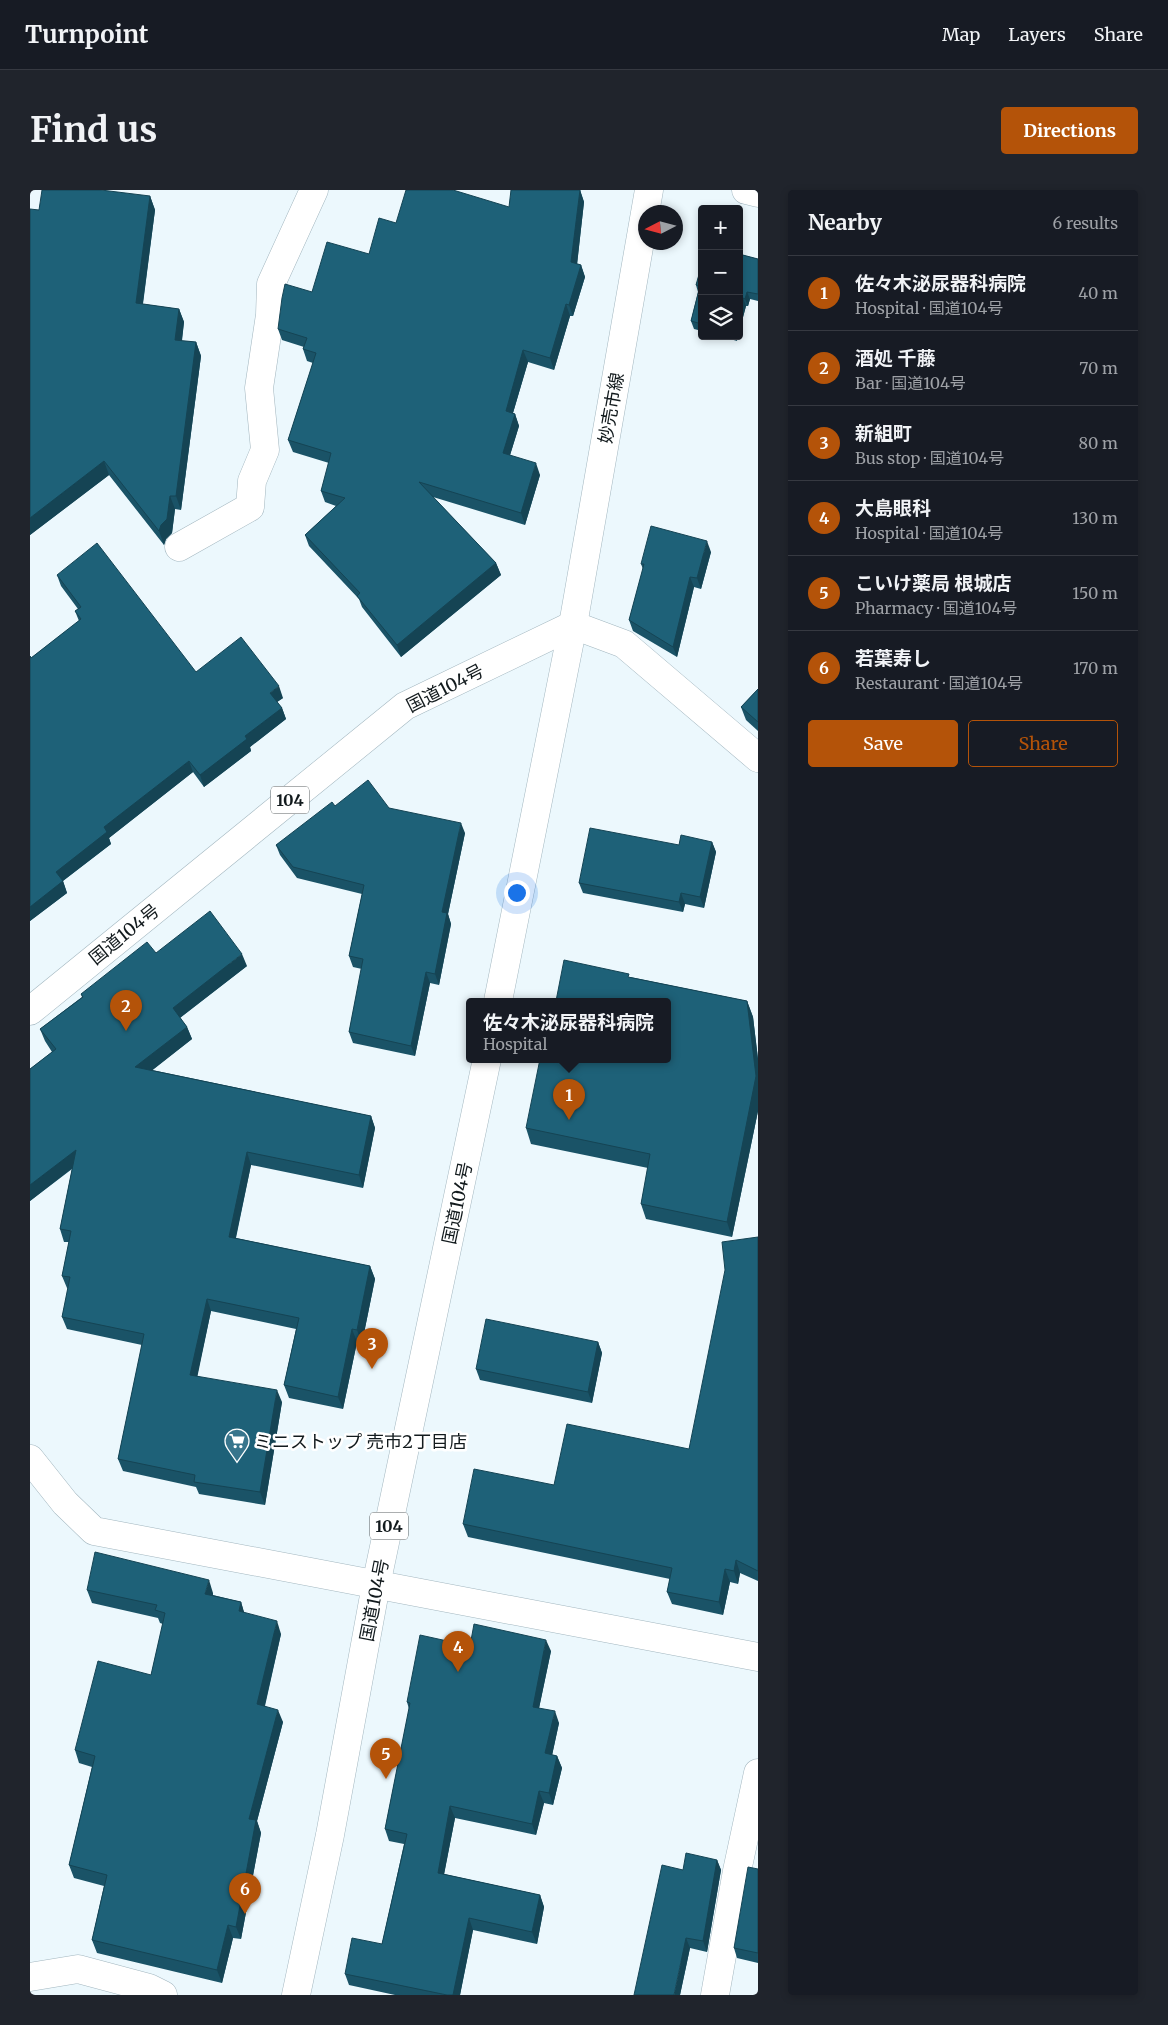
<!DOCTYPE html>
<html lang="en">
<head>
<meta charset="utf-8">
<style>
  body { margin:0; font-family:Merriweather,"Noto Sans JP",serif; background:#20242c; color:#f1f3f6 }
  .controls { position:absolute; right:15px; top:15px; display:grid; overflow:hidden; border-radius:5px; box-shadow:0 2px 8px #0003 }
  .controls button { width:45px; height:45px; display:grid; place-items:center; padding:0; border:0; border-bottom:1px solid #363941; background:#171b24; color:#f1f3f6; font:25px sans-serif }
  .compass { position:absolute; left:608px; top:15px; width:45px; height:45px; border-radius:50%; background:#171b24; box-shadow:0 2px 8px #0003; rotate:264deg }
  .you { position:absolute; left:486px; top:702px; width:18px; height:18px; margin:-12px; border:4px solid #fff; border-radius:50%; background:#1a73e8; box-shadow:0 0 0 8px #1a73e833 }
  .badge { display:grid; place-items:center; width:32px; height:32px; border-radius:50%; background:#b45309; color:#fff; font-size:16px; font-weight:700 }
  .pin { position:absolute; translate:-50% -41px; filter:drop-shadow(0 1px 2px #0008) }
  .pin::after { content:''; position:absolute; top:26px; width:18px; height:15px; background:inherit; clip-path:polygon(0 0,100% 0,50% 100%) }
  .popup { position:absolute; left:436px; top:808px; width:205px; height:65px; box-sizing:border-box; display:grid; place-content:center; border-radius:5px; background:#171b24; filter:drop-shadow(0 1px 4px #0005); font-size:16px; white-space:nowrap; color:#9ea1a6 }
  .popup b { font-size:19px; color:#f1f3f6 }
  .popup::after { content:''; position:absolute; left:50%; top:100%; margin-left:-10px; border:10px solid transparent; border-top-color:#171b24 }
  .list { margin:0; padding:0; list-style:none }
  h2 { display:flex; justify-content:space-between; align-items:center; height:65px; margin:0; padding:0 20px; font-size:21px }
  h2 small { font-size:16px; font-weight:400; color:#9ea1a6 }
  .list li { display:grid; grid-template-columns:32px 1fr auto; gap:15px; align-items:center; box-sizing:border-box; height:75px; padding:0 20px; border-top:1px solid #363941 }
  .list b { display:block; font-size:19px; white-space:nowrap }
  .list p { margin:0; font-size:16px; white-space:nowrap; color:#9ea1a6 }
  .list em { font-size:16px; font-style:normal; color:#9ea1a6 }
  .actions { display:flex; gap:10px; padding:15px 20px }
  .actions a { flex:1; padding:11px 0; border:1px solid #b45309; border-radius:5px; text-align:center; font-size:18px; color:#b45309 }
  .actions .main { background:#b45309; color:#fff }
  .icon { flex:none; width:28px; height:28px; fill:none; stroke:currentColor; stroke-width:2; stroke-linecap:round; stroke-linejoin:round }
  .map { position:relative; flex:none; width:728px; height:1805px; overflow:hidden; border-radius:5px }
  header { display:flex; align-items:center; gap:30px; box-sizing:border-box; height:70px; padding:0 25px; background:#171b24; border-bottom:1px solid #363941 }
  header strong { font-size:24px }
  nav { display:flex; gap:28px; margin-inline-start:auto; font-size:18px }
  .intro { display:flex; align-items:center; justify-content:space-between; box-sizing:border-box; height:120px; padding:0 30px }
  h1 { margin:0; font-size:35px }
  .button { padding:12px 22px; border-radius:5px; background:#b45309; color:#fff; font-size:18px; font-weight:700 }
  main { display:flex; gap:30px; padding:0 30px }
  aside { flex:1; background:#171b24; border-radius:5px; box-shadow:0 2px 8px #0003 }
  .map>svg:first-child { display:block }
  .lines { fill:none; stroke-linecap:round; stroke-linejoin:round }
  .minor-casing { stroke:#a2b6bf; stroke-width:29 }
  .secondary-casing { stroke:#a2b6bf; stroke-width:29 }
  .trunk-casing { stroke:#a2b6bf; stroke-width:29 }
  .minor { stroke:#fff; stroke-width:28 }
  .secondary { stroke:#fff; stroke-width:28 }
  .trunk { stroke:#fff; stroke-width:28 }
  .wall { fill:#1a5367 }
  .shaded-wall { fill:#154454 }
  .building { fill:#1e6178; stroke:#154454 }
  .labels { text-anchor:middle; dominant-baseline:central; stroke-width:5; stroke-linejoin:round; paint-order:stroke }
  .shield { fill:#fff; stroke:#595f61; stroke-width:1 }
  .shield-label { font-size:16px; font-weight:bold; fill:#121a1d }
  .street-label { font-size:18px; fill:#121a1d; stroke:#fff }
  .poi-label { font-size:18px; fill:#121a1d; stroke:#fff; text-anchor:start }
</style>
</head>
<body>
<header>
<strong>Turnpoint</strong>
<nav><a>Map</a><a>Layers</a><a>Share</a></nav>
</header>
<div class="intro"><h1>Find us</h1><a class="button">Directions</a></div>
<main>
<div class="map">
<svg width="728" height="1805" viewBox="0 0 728 1805">
  <rect width="100%" height="100%" fill="#ecf8fd"/>
  <g class="lines">
    <defs>
      <g id="minor">
        <polyline points="716,0 728,3"/>
        <polyline points="149,357 220,317 222,291 235,260 229,198 240,125 241,94 284,0"/>
        <polyline points="543,435 594,454 728,568"/>
        <polyline points="0,1269 35,1313 64,1341 728,1467"/>
        <polyline points="0,1787 48,1779 119,1798 133,1805"/>
        <polyline points="685,1805 707,1681 728,1583"/>
      </g>
      <polyline id="secondary" points="543,435 619,0"/>
      <g id="trunk">
        <polyline points="468,811 543,435"/>
        <polyline points="0,821 375,516 543,435"/>
        <polyline points="266,1805 300,1645 346,1395 457,869"/>
      </g>
    </defs>
    <!-- minor casing -->
    <use href="#minor" class="minor-casing"/>
    <!-- secondary casing -->
    <use href="#secondary" class="secondary-casing"/>
    <!-- trunk casing -->
    <use href="#trunk" class="trunk-casing"/>
    <!-- minor -->
    <use href="#minor" class="minor"/>
    <!-- secondary -->
    <use href="#secondary" class="secondary"/>
    <!-- trunk -->
    <use href="#trunk" class="trunk"/>
  </g>
  <!-- wall -->
  <g class="wall">
    <polygon points="550,0 554,12 547,74 551,75 555,87 543,126 540,126 524,180 498,172 483,223 485,224 489,236 480,265 510,285 495,335 403,307 466,373 471,385 371,467 332,417 329,409 279,356 275,345 306,316 295,312 291,301 299,273 263,262 258,250 283,173 277,171 273,159 274,157 252,150 248,139 282,102 339,64 366,33 479,17"/>
    <polygon points="120,6 125,20 113,114 149,119 154,132 152,151 166,152 171,166 151,320 145,319 142,343 136,349 134,355 79,285 0,345 9,20"/>
    <polygon points="709,64 728,69 728,111 720,109 718,116 716,116 709,142"/>
    <polygon points="672,74 672,141 664,139 661,131 668,102 666,95"/>
    <polygon points="690,146 708,146 707,151"/>
    <polygon points="681,362 671,399 664,397 647,467 603,441 599,430 613,379 611,374"/>
    <polygon points="27,385 166,482 253,508 247,512 252,518 256,529 220,557 221,561 174,597 163,582 79,648 81,654 33,691 37,703 0,731 0,466 1,468 49,431 45,421 48,419 31,396"/>
    <polygon points="728,499 728,541 716,530 711,517"/>
    <polygon points="305,616 359,618 435,643 418,724 421,734 409,795 400,793 385,866 323,853 319,842 332,779 323,777 319,766 332,704 267,688 250,665 246,655"/>
    <polygon points="682,652 686,662 674,718 655,714 653,722 553,703 549,693"/>
    <polygon points="126,763 217,776 150,828 157,837 162,849 122,880 341,926 345,938 333,998 221,975 206,1048 340,1076 345,1089 332,1153 327,1152 313,1219 259,1208 254,1195 266,1139 181,1121 167,1186 252,1212 235,1315 169,1304 166,1297 93,1281 88,1269 112,1155 37,1139 32,1127 38,1099 37,1098 32,1086 39,1052 34,1052 30,1039 42,979 0,1011 0,879 22,862 15,851 10,839 52,807 51,804"/>
    <polygon points="600,787 717,811 723,827 728,869 728,921 702,1047 616,1029 611,1014 618,978 501,954 496,938"/>
    <polygon points="728,1047 728,1391 710,1383 708,1394 700,1392 693,1425 642,1414 637,1402 640,1389 438,1347 433,1334 524,1295 659,1259"/>
    <polygon points="568,1152 572,1163 562,1213 450,1190 446,1179"/>
    <polygon points="57,1400 183,1403 183,1405 211,1412 214,1423 251,1444 235,1516 253,1532 227,1631 231,1643 211,1749 203,1748 192,1793 67,1763 62,1750 74,1696 44,1688 39,1675 62,1577 49,1573 45,1560 121,1485 133,1434 130,1433 128,1428 62,1413"/>
    <polygon points="440,1456 521,1461 509,1518 529,1533 522,1565 527,1566 532,1578 523,1615 514,1613 506,1645 425,1628 414,1684 510,1705 514,1717 507,1754 443,1740 430,1805 365,1805 319,1795 315,1784 352,1754 374,1654 359,1651 355,1639 379,1519 377,1512"/>
    <polygon points="687,1670 691,1680 677,1762 660,1758 650,1805 653,1680"/>
    <polygon points="728,1679 728,1773 707,1768 704,1758"/>
  </g>
  <!-- shaded-wall -->
  <g class="shaded-wall">
    <polygon points="550,0 554,12 546,84 541,72"/>
    <polygon points="120,6 125,20 111,127 106,113"/>
    <polygon points="551,75 555,87 543,126 539,115"/>
    <polygon points="717,102 720,109 718,116 715,109"/>
    <polygon points="713,108 716,116 709,142 709,123"/>
    <polygon points="536,114 540,126 524,180 520,168"/>
    <polygon points="149,119 154,132 150,164 145,150"/>
    <polygon points="166,152 171,166 151,320 146,306"/>
    <polygon points="493,160 498,172 480,233 476,221"/>
    <polygon points="485,224 489,236 477,275 473,263"/>
    <polygon points="74,271 79,285 0,345 0,328"/>
    <polygon points="506,273 510,285 495,335 491,323"/>
    <polygon points="140,306 145,319 142,343 136,349 134,355 129,341"/>
    <polygon points="677,351 681,362 671,399 667,388"/>
    <polygon points="466,373 471,385 371,467 367,455"/>
    <polygon points="660,387 664,397 647,467 643,457"/>
    <polygon points="249,496 253,508 244,514 240,503"/>
    <polygon points="252,518 256,529 220,557 221,561 174,597 170,585 215,546"/>
    <polygon points="159,571 163,582 79,648 81,654 30,693 26,682 74,637"/>
    <polygon points="431,633 435,643 418,724 421,734 409,795 405,784 412,722"/>
    <polygon points="682,652 686,662 674,718 670,707"/>
    <polygon points="33,691 37,703 0,731 0,717"/>
    <polygon points="651,703 655,714 653,722 649,712"/>
    <polygon points="212,764 217,776 147,830 143,818"/>
    <polygon points="396,782 400,793 385,866 381,856"/>
    <polygon points="717,811 723,827 728,869 728,921 702,1047 697,1032"/>
    <polygon points="157,837 162,849 110,890 105,877"/>
    <polygon points="341,926 345,938 333,998 329,985"/>
    <polygon points="46,960 50,972 0,1011 0,995"/>
    <polygon points="217,962 221,975 203,1060 199,1047"/>
    <polygon points="340,1076 345,1089 332,1153 327,1140"/>
    <polygon points="177,1109 181,1121 165,1198 160,1185"/>
    <polygon points="322,1139 327,1152 313,1219 308,1207"/>
    <polygon points="568,1152 572,1163 562,1213 558,1202"/>
    <polygon points="247,1200 252,1212 235,1315 230,1302"/>
    <polygon points="706,1370 710,1383 708,1394 704,1381"/>
    <polygon points="695,1379 700,1392 693,1425 689,1412"/>
    <polygon points="179,1390 183,1403 180,1416 175,1404"/>
    <polygon points="211,1412 215,1425 209,1421"/>
    <polygon points="247,1431 251,1444 232,1527 227,1514"/>
    <polygon points="516,1450 521,1461 507,1528 503,1517"/>
    <polygon points="248,1520 253,1532 227,1631 231,1643 211,1749 206,1737 219,1629"/>
    <polygon points="525,1521 529,1533 520,1575 515,1563"/>
    <polygon points="527,1566 532,1578 523,1615 519,1603"/>
    <polygon points="509,1601 514,1613 506,1645 502,1634"/>
    <polygon points="420,1616 425,1628 412,1695 408,1683"/>
    <polygon points="687,1670 691,1680 677,1762 673,1751"/>
    <polygon points="510,1705 514,1717 507,1754 502,1742"/>
    <polygon points="439,1728 443,1740 430,1805 423,1805"/>
    <polygon points="198,1735 203,1748 192,1793 187,1780"/>
    <polygon points="656,1748 660,1758 650,1805 644,1805"/>
  </g>
  <!-- building -->
  <g class="building">
    <polygon points="12,0 71,0 120,6 106,113 149,119 145,150 166,152 146,306 140,306 137,329 131,335 129,341 74,271 0,328 0,19 9,20"/>
    <polygon points="376,0 423,0 479,17 481,0 550,0 541,72 551,75 539,115 536,114 520,168 493,160 476,221 485,224 473,263 506,273 491,323 389,292 466,373 367,455 327,406 330,403 275,345 315,308 291,301 301,263 258,250 286,163 273,159 277,148 248,139 252,108 255,94 282,102 297,52 339,64 349,28 366,33"/>
    <polygon points="709,64 728,69 728,104 717,102 715,109 713,108 709,123"/>
    <polygon points="672,74 672,134 661,131 670,96 666,95"/>
    <polygon points="621,336 677,351 667,388 660,387 643,457 599,430 614,374 611,374"/>
    <polygon points="67,353 166,482 211,447 249,496 240,503 252,518 215,546 217,549 170,585 159,571 74,637 77,642 26,682 33,691 0,717 0,466 1,468 51,429 45,421 51,417 27,385"/>
    <polygon points="728,499 728,532 711,517"/>
    <polygon points="338,590 359,618 431,633 412,722 417,723 405,784 396,782 381,856 319,842 333,769 319,766 334,695 263,677 246,655 302,612 305,616"/>
    <polygon points="560,638 649,655 651,645 682,652 670,707 651,703 649,712 549,693"/>
    <polygon points="180,721 212,764 143,818 157,837 105,877 341,926 329,985 217,962 199,1047 340,1076 327,1140 322,1139 308,1207 254,1195 269,1128 177,1109 160,1185 247,1200 230,1302 164,1292 165,1285 88,1269 114,1144 32,1127 40,1087 32,1086 41,1041 30,1039 46,960 0,995 0,879 26,859 10,839 53,807 51,804 117,752 126,763"/>
    <polygon points="534,770 599,784 598,787 717,811 726,886 697,1032 611,1014 620,964 496,938 510,869 638,869 638,811 526,811"/>
    <polygon points="728,1047 728,1381 706,1370 704,1381 695,1379 689,1412 637,1402 642,1378 433,1334 444,1279 524,1295 537,1234 659,1259 695,1080 692,1052"/>
    <polygon points="456,1129 568,1152 558,1202 446,1179"/>
    <polygon points="65,1362 179,1390 175,1404 211,1412 209,1421 247,1431 227,1514 248,1520 219,1629 226,1630 206,1737 198,1735 187,1780 62,1750 77,1685 39,1675 65,1566 45,1560 68,1471 121,1485 135,1423 125,1420 127,1415 57,1400"/>
    <polygon points="444,1434 516,1450 503,1517 525,1521 515,1563 527,1566 519,1603 509,1601 502,1634 420,1616 408,1683 510,1705 502,1742 439,1728 423,1805 417,1805 315,1784 322,1748 352,1754 377,1644 355,1639 380,1513 377,1512 390,1445 440,1456"/>
    <polygon points="656,1663 687,1670 673,1751 656,1748 644,1805 604,1805 632,1675 653,1680"/>
    <polygon points="718,1677 728,1679 728,1763 704,1758"/>
  </g>
  <!-- icons -->
  <defs>
    <symbol id="supermarket-pin" viewBox="-11 -11 22 30"><path d="M0 17L-7.5 6A9.5 9.5 0 1 1 7.5 6Z" fill="#38758c" stroke="#fff"/><path d="M-6-5.5h2.5l.6 2H6L4.5 2H-2.5L-4.4-4H-6ZM-1.5 3.2a1.3 1.3 0 1 0 .1 0ZM3 3.2a1.3 1.3 0 1 0 .1 0Z" fill="#fff"/></symbol>
  </defs>
  <g fill-rule="evenodd">
    <use href="#supermarket-pin" x="193" y="1237" width="28" height="38"/>
  </g>
  <g class="labels">
    <!-- shield labels -->
    <g class="shield">
      <rect x="241" y="596.5" width="38" height="27" rx="4"/>
      <rect x="340" y="1322.5" width="38" height="27" rx="4"/>
    </g>
    <g class="shield-label">
      <text x="260" y="610">104</text>
      <text x="359" y="1336">104</text>
    </g>
    <!-- street labels -->
    <g class="street-label">
      <text transform="translate(581 218) rotate(-80)">妙売市線</text>
      <text transform="translate(415 498) rotate(-27)">国道104号</text>
      <text transform="translate(94 744) rotate(-39)">国道104号</text>
      <text transform="translate(427 1013) rotate(-78)">国道104号</text>
      <text transform="translate(344 1410) rotate(-79)">国道104号</text>
    </g>
    <!-- poi labels -->
    <g class="poi-label">
      <text x="224" y="1251">ミニストップ 売市2丁目店</text>
    </g>
  </g>
</svg>
<div class="controls">
<button>+</button>
<button>−</button>
<button><svg class="icon" aria-label="layers" viewBox="0 0 24 24"><path d="M12 4l9 5-9 5-9-5zM3 14l9 5 9-5"/></svg></button>
</div>
<svg class="compass" viewBox="-18 -18 36 36"><path d="M0-13l5 13h-10z" fill="#e53935"/><path d="M0 13l5-13h-10z" fill="#9ea1a6"/></svg>
<div class="you"></div>
<div class="pin badge" style="left:539px;top:930px">1</div>
<div class="popup"><b>佐々木泌尿器科病院</b>Hospital</div>
<div class="pin badge" style="left:96px;top:841px">2</div>
<div class="pin badge" style="left:342px;top:1179px">3</div>
<div class="pin badge" style="left:428px;top:1482px">4</div>
<div class="pin badge" style="left:356px;top:1589px">5</div>
<div class="pin badge" style="left:215px;top:1724px">6</div>
</div>
<aside>
<h2>Nearby<small>6 results</small></h2>
<ul class="list">
<li><span class="badge">1</span><div><b>佐々木泌尿器科病院</b><p>Hospital · 国道104号</p></div><em>40 m</em></li>
<li><span class="badge">2</span><div><b>酒処 千藤</b><p>Bar · 国道104号</p></div><em>70 m</em></li>
<li><span class="badge">3</span><div><b>新組町</b><p>Bus stop · 国道104号</p></div><em>80 m</em></li>
<li><span class="badge">4</span><div><b>大島眼科</b><p>Hospital · 国道104号</p></div><em>130 m</em></li>
<li><span class="badge">5</span><div><b>こいけ薬局 根城店</b><p>Pharmacy · 国道104号</p></div><em>150 m</em></li>
<li><span class="badge">6</span><div><b>若葉寿し</b><p>Restaurant · 国道104号</p></div><em>170 m</em></li>
</ul>
<div class="actions"><a class="main">Save</a><a>Share</a></div>
</aside>
</main>
</body>
</html>
